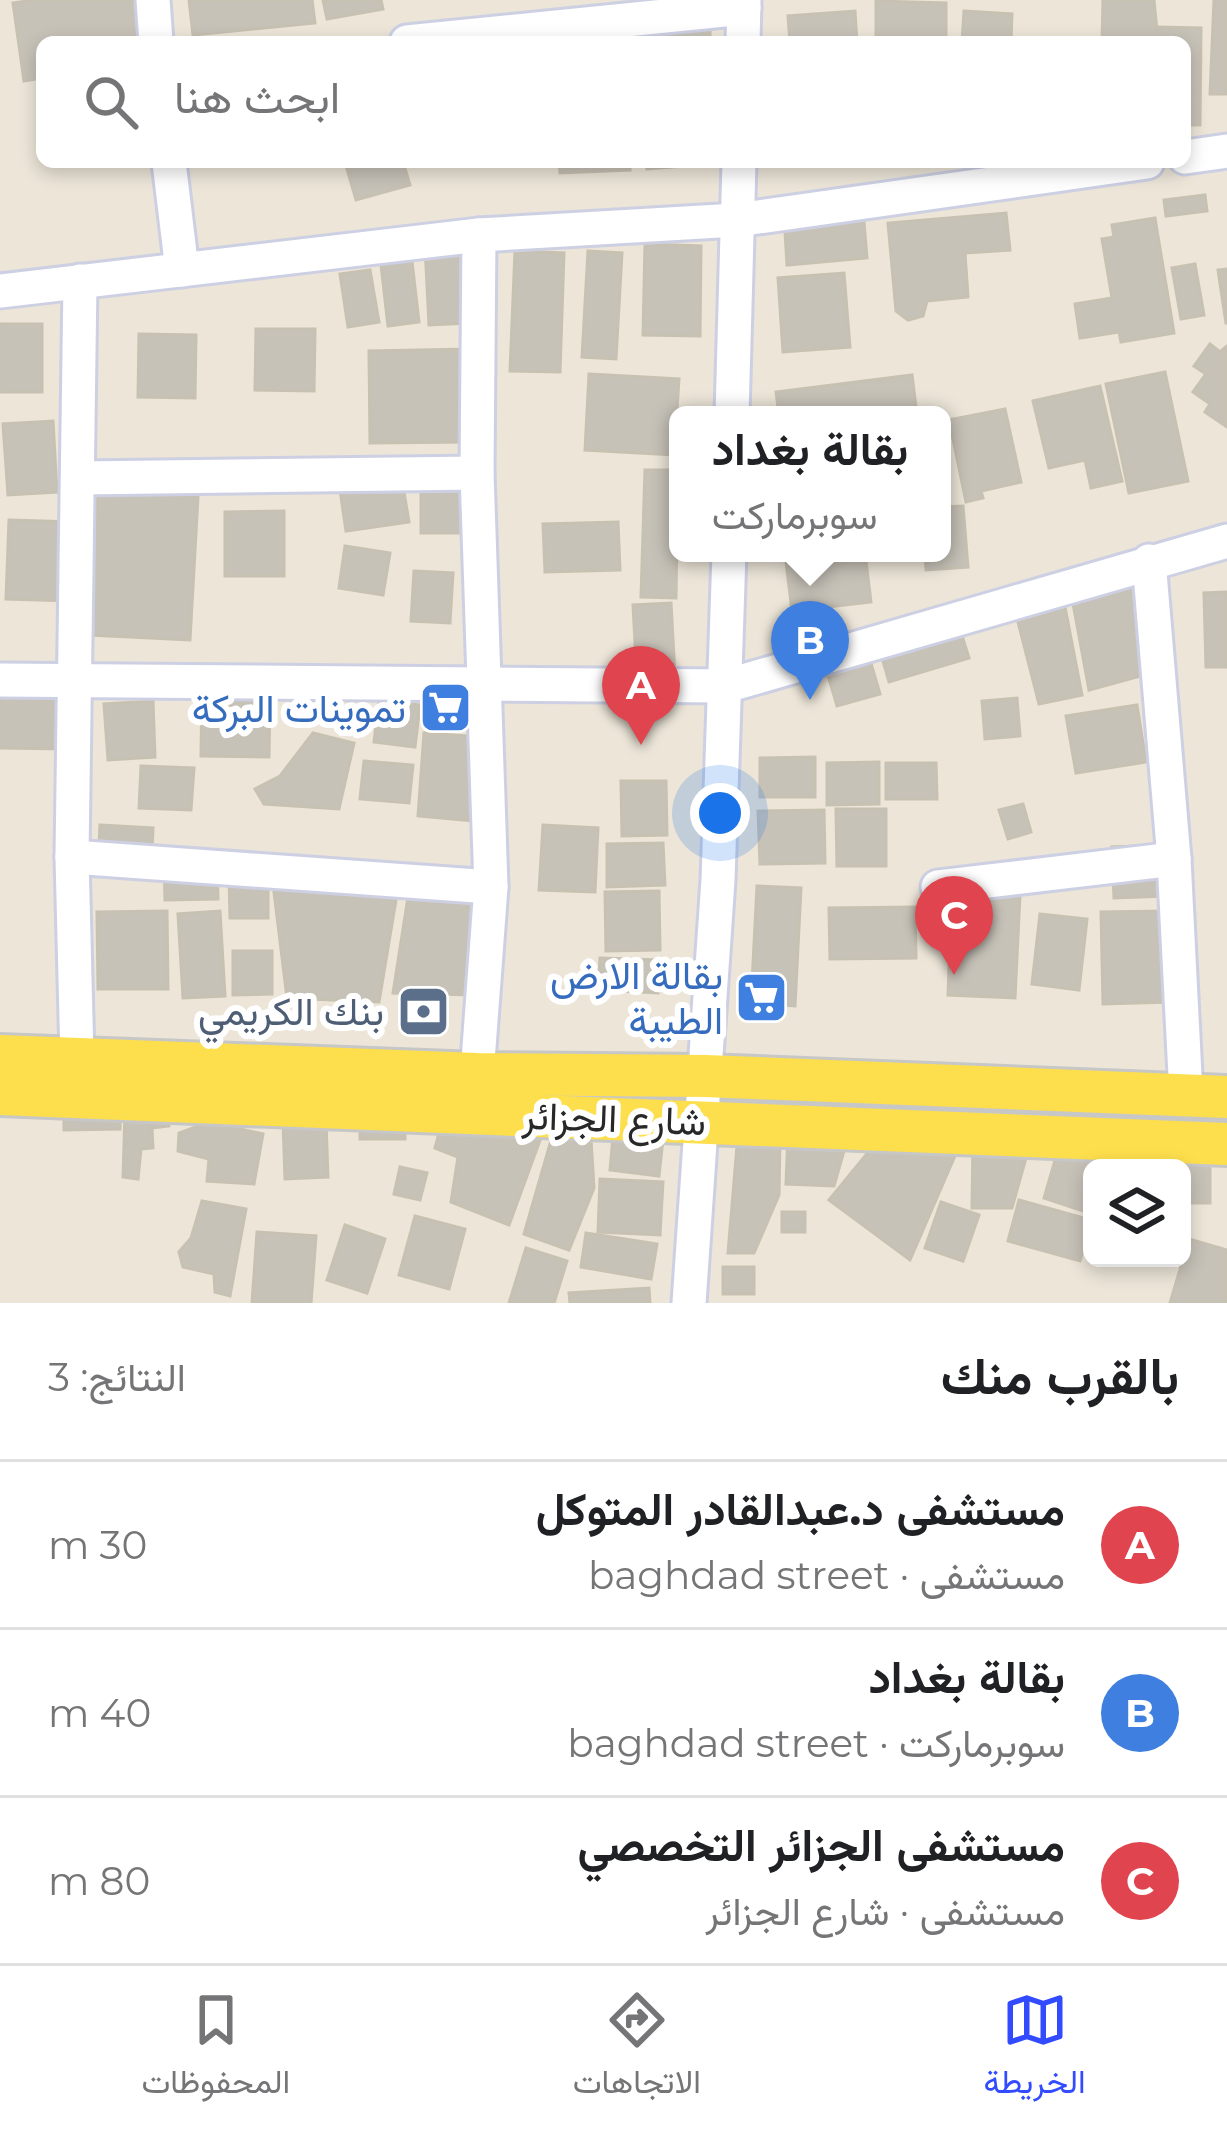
<!DOCTYPE html>
<html lang="ar">
<head>
<meta charset="utf-8">
<style>
  body { margin:0; font-family:Montserrat,Vazirmatn,sans-serif; background:#f2f2f2; color:#202124; direction:rtl }
  .controls { position:absolute; right:36px; bottom:36px; display:grid; overflow:hidden; border-radius:18px; box-shadow:0 6px 18px #0003 }
  .controls button { width:108px; height:108px; display:grid; place-items:center; padding:0; border:0; border-bottom:3px solid #e0e0e0; background:#fff; color:#202124; font:60px sans-serif }
  .you { position:absolute; left:720px; top:813px; width:42px; height:42px; margin:-30px; border:9px solid #fff; border-radius:50%; background:#1a73e8; box-shadow:0 0 0 18px #1a73e833 }
  .badge { display:grid; place-items:center; width:78px; height:78px; border-radius:50%; background:#324bff; color:#fff; font-size:39px; font-weight:700 }
  .pin { position:absolute; translate:-50% -99px; filter:drop-shadow(0 3px 6px #0008) }
  .pin::after { content:''; position:absolute; top:63px; width:42px; height:36px; background:inherit; clip-path:polygon(0 0,100% 0,50% 100%) }
  .popup { position:absolute; left:669px; top:406px; width:282px; height:156px; box-sizing:border-box; display:grid; place-content:center; border-radius:18px; background:#fff; filter:drop-shadow(0 3px 9px #0005); font-size:39px; white-space:nowrap; color:#757577 }
  .popup b { font-size:45px; color:#202124 }
  .popup::after { content:''; position:absolute; left:50%; top:100%; margin-left:-24px; border:24px solid transparent; border-top-color:#fff }
  .list { margin:0; padding:0; list-style:none }
  h2 { display:flex; justify-content:space-between; align-items:center; height:156px; margin:0; padding:0 48px; font-size:51px }
  h2 small { font-size:39px; font-weight:400; color:#757577 }
  .list li { display:grid; grid-template-columns:78px 1fr auto; gap:36px; align-items:center; box-sizing:border-box; height:168px; padding:0 48px; border-top:3px solid #e0e0e0 }
  .list b { display:block; font-size:45px; white-space:nowrap }
  .list p { margin:0; font-size:39px; white-space:nowrap; color:#757577 }
  .list em { font-size:39px; font-style:normal; color:#757577 }
  .icon { flex:none; width:66px; height:66px; fill:none; stroke:currentColor; stroke-width:2; stroke-linecap:round; stroke-linejoin:round }
  .map { position:relative; flex:none; width:1227px; height:1303px; overflow:hidden; direction:ltr }
  .search { position:absolute; background:#fff; box-shadow:0 6px 18px #0003; left:36px; right:36px; top:36px; height:132px; display:flex; align-items:center; gap:30px; box-sizing:border-box; padding:0 42px; border-radius:18px; color:#757577; font-size:45px }
  .sheet { height:660px; background:#fff }
  nav { display:flex; justify-content:space-around; align-items:center; box-sizing:border-box; height:168px; border-top:3px solid #e0e0e0; background:#fff; font-size:33px; color:#757577 }
  nav a { display:grid; justify-items:center; gap:6px }
  nav .on { color:#324bff }
  .map>svg:first-child { display:block }
  .building { fill:#c7c2b8; stroke:#c7c1b2; stroke-width:3 }
  .lines { fill:none; stroke-linecap:round; stroke-linejoin:round }
  .minor-casing { stroke:#cdd0e3; stroke-width:39 }
  .major-casing { stroke:#c7c7c7; stroke-width:48 }
  .minor { stroke:#fff; stroke-width:33 }
  .major { stroke:#fddf4d; stroke-width:42 }
  .labels { text-anchor:middle; dominant-baseline:central; stroke-width:12; stroke-linejoin:round; paint-order:stroke }
  .shop-label { font-size:39px; fill:#366cbe; stroke:#fff; text-anchor:end }
  .service-label { font-size:39px; fill:#4e5e75; stroke:#fff; text-anchor:end }
  .street-label { font-size:39px; fill:#282828; stroke:#fff }
</style>
</head>
<body>
<div class="map">
<svg width="1227" height="1303" viewBox="0 0 1227 1303">
  <rect width="100%" height="100%" fill="#ece5d8"/>
  <!-- building -->
  <g class="building">
    <polygon points="34,0 141,0 148,42 42,42 42,78 24,81 13,3"/>
    <polygon points="189,0 312,0 315,23 193,35"/>
    <polygon points="323,0 381,0 383,9 327,19"/>
    <polygon points="1103,0 1154,0 1158,42 1102,42"/>
    <polygon points="1214,0 1227,0 1227,94 1210,94"/>
    <polygon points="876,1 946,3 946,42 876,42"/>
    <polygon points="855,11 857,42 790,42 788,16"/>
    <polygon points="964,11 1012,14 1011,42 962,42"/>
    <polygon points="646,26 710,29 710,42 645,42"/>
    <polygon points="1156,27 1201,28 1200,125 1185,125 1185,42 1156,42"/>
    <polygon points="345,162 403,162 410,185 356,200"/>
    <polygon points="559,162 630,162 630,170 560,173"/>
    <polygon points="646,162 709,162 709,164 647,169"/>
    <polygon points="1205,195 1207,211 1166,216 1164,200"/>
    <polygon points="863,210 867,258 787,265 784,215"/>
    <polygon points="1006,213 1010,250 965,253 968,297 927,301 923,316 908,320 896,311 888,223"/>
    <polygon points="1155,218 1174,333 1121,342 1119,332 1080,338 1075,304 1112,298 1102,239 1114,237 1112,225"/>
    <polygon points="464,244 469,323 429,325 425,246"/>
    <polygon points="645,244 701,246 700,336 643,335"/>
    <polygon points="515,251 564,253 560,372 510,371"/>
    <polygon points="588,251 622,253 616,359 582,357"/>
    <polygon points="411,253 419,322 388,326 380,256"/>
    <polygon points="1195,264 1204,315 1181,319 1172,268"/>
    <polygon points="1227,269 1227,323 1226,323 1218,270"/>
    <polygon points="370,270 379,322 348,327 340,274"/>
    <polygon points="844,273 850,347 783,352 778,278"/>
    <rect x="0" y="324" width="42" height="68"/>
    <polygon points="256,329 315,329 314,391 255,390"/>
    <polygon points="139,334 196,335 195,398 138,397"/>
    <polygon points="1210,344 1220,352 1227,346 1227,427 1205,412 1210,404 1193,392 1206,374 1194,366"/>
    <polygon points="469,349 469,442 370,443 369,351"/>
    <polygon points="1165,372 1188,481 1129,493 1106,384"/>
    <polygon points="589,374 679,379 674,455 585,450"/>
    <polygon points="912,375 917,415 779,415 776,392"/>
    <polygon points="1100,386 1122,481 1091,488 1085,460 1049,468 1033,401"/>
    <polygon points="1005,409 1021,482 981,491 983,498 966,502 949,420"/>
    <polygon points="53,421 57,492 8,495 3,424"/>
    <polygon points="645,470 678,470 676,598 641,597"/>
    <polygon points="402,480 409,522 346,531 340,490"/>
    <polygon points="421,482 471,483 471,533 421,533"/>
    <polygon points="97,491 198,497 190,640 89,635"/>
    <polygon points="963,506 968,567 926,570 925,553 942,553 942,507"/>
    <polygon points="284,511 284,576 225,576 225,512"/>
    <polygon points="9,520 74,522 71,601 6,599"/>
    <polygon points="618,522 620,570 545,572 543,524"/>
    <polygon points="345,546 390,553 383,595 339,588"/>
    <polygon points="785,553 865,553 871,602 792,611"/>
    <polygon points="414,571 453,573 450,623 411,621"/>
    <polygon points="1131,582 1155,672 1089,690 1072,598"/>
    <polygon points="1227,592 1227,667 1206,667 1204,593"/>
    <polygon points="671,603 675,676 637,679 633,605"/>
    <polygon points="1065,607 1082,695 1039,704 1018,622"/>
    <polygon points="958,623 969,658 889,682 879,647"/>
    <polygon points="870,660 880,694 837,706 827,672"/>
    <polygon points="202,687 270,688 269,757 201,756"/>
    <polygon points="0,692 67,693 66,749 0,748"/>
    <polygon points="1017,698 1020,736 985,739 982,701"/>
    <polygon points="379,700 420,705 415,747 374,742"/>
    <polygon points="153,701 155,757 108,760 104,704"/>
    <polygon points="1137,705 1146,762 1076,773 1066,716"/>
    <polygon points="313,733 354,743 339,809 264,804 255,789 280,776"/>
    <polygon points="424,733 481,737 475,821 418,816"/>
    <polygon points="815,757 815,797 760,797 760,758"/>
    <polygon points="364,761 413,765 409,803 360,799"/>
    <polygon points="879,762 879,804 827,805 827,763"/>
    <polygon points="886,763 936,763 937,799 886,799"/>
    <polygon points="141,766 194,768 191,810 139,808"/>
    <polygon points="621,781 666,781 667,835 622,836"/>
    <polygon points="1023,804 1031,832 1008,839 999,810"/>
    <polygon points="836,809 886,809 886,866 837,866"/>
    <polygon points="824,810 825,863 760,864 758,811"/>
    <polygon points="100,825 153,828 151,870 98,867"/>
    <polygon points="543,825 598,828 595,892 539,890"/>
    <polygon points="663,843 665,885 607,887 607,844"/>
    <polygon points="1164,845 1166,896 1114,898 1112,847"/>
    <polygon points="217,860 218,899 165,900 164,861"/>
    <polygon points="229,876 268,876 268,918 230,918"/>
    <polygon points="272,876 400,876 379,1002 287,998"/>
    <polygon points="411,878 473,879 473,995 393,993"/>
    <polygon points="757,886 801,888 795,1006 751,1003"/>
    <polygon points="659,891 660,950 606,951 605,892"/>
    <polygon points="952,892 1020,895 1015,998 948,995"/>
    <polygon points="915,907 916,958 830,959 829,908"/>
    <polygon points="167,911 168,989 98,989 97,912"/>
    <polygon points="220,911 225,996 183,998 178,914"/>
    <polygon points="1169,911 1171,1002 1103,1004 1101,912"/>
    <polygon points="1040,914 1087,919 1079,990 1032,984"/>
    <polygon points="233,951 272,951 272,994 233,995"/>
    <polygon points="600,958 659,960 658,993 598,990"/>
    <polygon points="171,1109 169,1126 152,1128 153,1148 141,1149 138,1179 123,1177 125,1113"/>
    <polygon points="120,1111 120,1129 64,1130 64,1112"/>
    <polygon points="360,1116 405,1117 405,1139 360,1139"/>
    <polygon points="326,1121 328,1177 285,1179 283,1122"/>
    <polygon points="209,1122 263,1134 254,1184 207,1181 209,1159 178,1151 179,1133"/>
    <polygon points="441,1125 543,1132 509,1225 451,1202 458,1157 435,1148"/>
    <polygon points="614,1126 664,1130 659,1176 610,1170"/>
    <polygon points="738,1134 780,1136 779,1195 754,1253 728,1253"/>
    <polygon points="788,1134 846,1144 834,1186 786,1184"/>
    <polygon points="552,1137 591,1139 594,1188 569,1250 524,1234"/>
    <polygon points="879,1139 961,1142 910,1260 829,1200"/>
    <polygon points="973,1139 1031,1140 1012,1208 972,1208"/>
    <polygon points="1146,1149 1146,1168 1092,1168 1092,1214 1044,1198 1058,1150"/>
    <polygon points="1210,1158 1210,1203 1182,1203 1182,1168 1152,1168 1152,1159"/>
    <polygon points="400,1167 427,1173 420,1200 394,1194"/>
    <polygon points="600,1179 663,1182 660,1235 598,1232"/>
    <polygon points="1019,1200 1091,1220 1080,1261 1008,1241"/>
    <polygon points="202,1201 246,1209 230,1296 215,1292 214,1274 183,1267 179,1252 191,1238"/>
    <polygon points="941,1202 979,1215 963,1261 925,1248"/>
    <rect x="782" y="1212" width="23" height="20"/>
    <polygon points="415,1216 465,1229 449,1289 399,1275"/>
    <polygon points="345,1225 385,1239 367,1293 327,1280"/>
    <polygon points="257,1232 316,1236 311,1303 252,1303"/>
    <polygon points="586,1233 657,1244 651,1279 581,1267"/>
    <polygon points="1189,1239 1227,1250 1227,1303 1170,1303"/>
    <polygon points="526,1248 567,1261 554,1303 509,1303"/>
    <rect x="723" y="1267" width="31" height="27"/>
    <polygon points="649,1288 650,1303 570,1303 569,1293"/>
  </g>
  <g class="lines">
    <defs>
      <g id="minor">
        <polyline points="153,0 156,42"/>
        <polyline points="407,42 744,8"/>
        <polyline points="743,42 744,0"/>
        <polyline points="1185,157 1227,151"/>
        <polyline points="169,162 182,270"/>
        <polyline points="0,291 479,235 737,220 1147,162"/>
        <polyline points="732,415 739,162"/>
        <polyline points="78,478 477,473"/>
        <polyline points="1149,561 1174,859 1186,1095"/>
        <polyline points="0,680 726,686 1227,541"/>
        <polyline points="72,857 491,887"/>
        <polyline points="938,887 1174,859"/>
        <polyline points="77,1059 72,857 80,281"/>
        <polyline points="477,1074 491,887 477,473 479,235"/>
        <polyline points="689,1303 718,880 729,553"/>
      </g>
      <g id="major">
        <polyline points="0,1056 477,1074 705,1076 1227,1097"/>
        <polyline points="0,1094 1227,1144"/>
      </g>
    </defs>
    <!-- minor casing -->
    <use href="#minor" class="minor-casing"/>
    <!-- major casing -->
    <use href="#major" class="major-casing"/>
    <!-- minor -->
    <use href="#minor" class="minor"/>
    <!-- major -->
    <use href="#major" class="major"/>
  </g>
  <!-- icons -->
  <defs>
    <symbol id="supermarket-square" viewBox="-11 -11 22 22"><rect x="-9" y="-9" width="18" height="18" rx="4" fill="#3f7fe0" stroke="#fff"/><path d="M-6-5.5h2.5l.6 2H6L4.5 2H-2.5L-4.4-4H-6ZM-1.5 3.2a1.3 1.3 0 1 0 .1 0ZM3 3.2a1.3 1.3 0 1 0 .1 0Z" fill="#fff"/></symbol>
    <symbol id="bank-square" viewBox="-11 -11 22 22"><rect x="-9" y="-9" width="18" height="18" rx="4" fill="#5c6f8a" stroke="#fff"/><path d="M-6-4H6V4H-6ZM0-2.3a2.3 2.3 0 1 0 0 4.6a2.3 2.3 0 1 0 0-4.6Z" fill="#fff"/></symbol>
  </defs>
  <g fill-rule="evenodd">
    <use href="#supermarket-square" x="416" y="678" width="59" height="59"/>
    <use href="#supermarket-square" x="732" y="968" width="59" height="59"/>
    <use href="#bank-square" x="394" y="982" width="59" height="59"/>
  </g>
  <g class="labels">
    <!-- shop labels -->
    <g class="shop-label">
      <text x="406" y="708">تموينات البركة</text>
      <text x="723" y="975">بقالة الارض<tspan x="723" dy="45">الطيبة</tspan></text>
    </g>
    <!-- service labels -->
    <g class="service-label">
      <text x="384" y="1011">بنك الكريمي</text>
    </g>
    <!-- street labels -->
    <g class="street-label">
      <text transform="translate(614 1118) rotate(2)">شارع الجزائر</text>
    </g>
  </g>
</svg>
<div class="controls">
<button><svg class="icon" aria-label="layers" viewBox="0 0 24 24"><path d="M12 4l9 5-9 5-9-5zM3 14l9 5 9-5"/></svg></button>
</div>
<div class="you"></div>
<div class="pin badge" style="left:641px;top:745px;background:#e0444e">A</div>
<div class="pin badge" style="left:810px;top:700px;background:#3f7fe0">B</div>
<div class="popup"><b>بقالة بغداد</b>سوبرماركت</div>
<div class="pin badge" style="left:954px;top:975px;background:#e0444e">C</div>
<div class="search"><svg class="icon" aria-label="search" viewBox="0 0 24 24"><circle cx="10" cy="10" r="6"/><path d="M15 15l6 6"/></svg>ابحث هنا</div>
</div>
<section class="sheet">
<h2>بالقرب منك<small>النتائج: 3</small></h2>
<ul class="list">
<li><span class="badge" style="background:#e0444e">A</span><div><b>مستشفى د.عبدالقادر المتوكل</b><p>مستشفى · baghdad street</p></div><em>30 m</em></li>
<li><span class="badge" style="background:#3f7fe0">B</span><div><b>بقالة بغداد</b><p>سوبرماركت · baghdad street</p></div><em>40 m</em></li>
<li><span class="badge" style="background:#e0444e">C</span><div><b>مستشفى الجزائر التخصصي</b><p>مستشفى · شارع الجزائر</p></div><em>80 m</em></li>
</ul>
</section>
<nav>
<a class="on"><svg class="icon" aria-label="map" viewBox="0 0 24 24"><path d="M3 6l6-2 6 2 6-2v14l-6 2-6-2-6 2zM9 4v14M15 6v14"/></svg>الخريطة</a>
<a><svg class="icon" aria-label="directions" viewBox="0 0 24 24"><path d="M12 3l9 9-9 9-9-9zM9 14v-3h6M13 9l2 2-2 2"/></svg>الاتجاهات</a>
<a><svg class="icon" aria-label="saved" viewBox="0 0 24 24"><path d="M7 4h10v16l-5-4-5 4z"/></svg>المحفوظات</a>
</nav>
</body>
</html>
